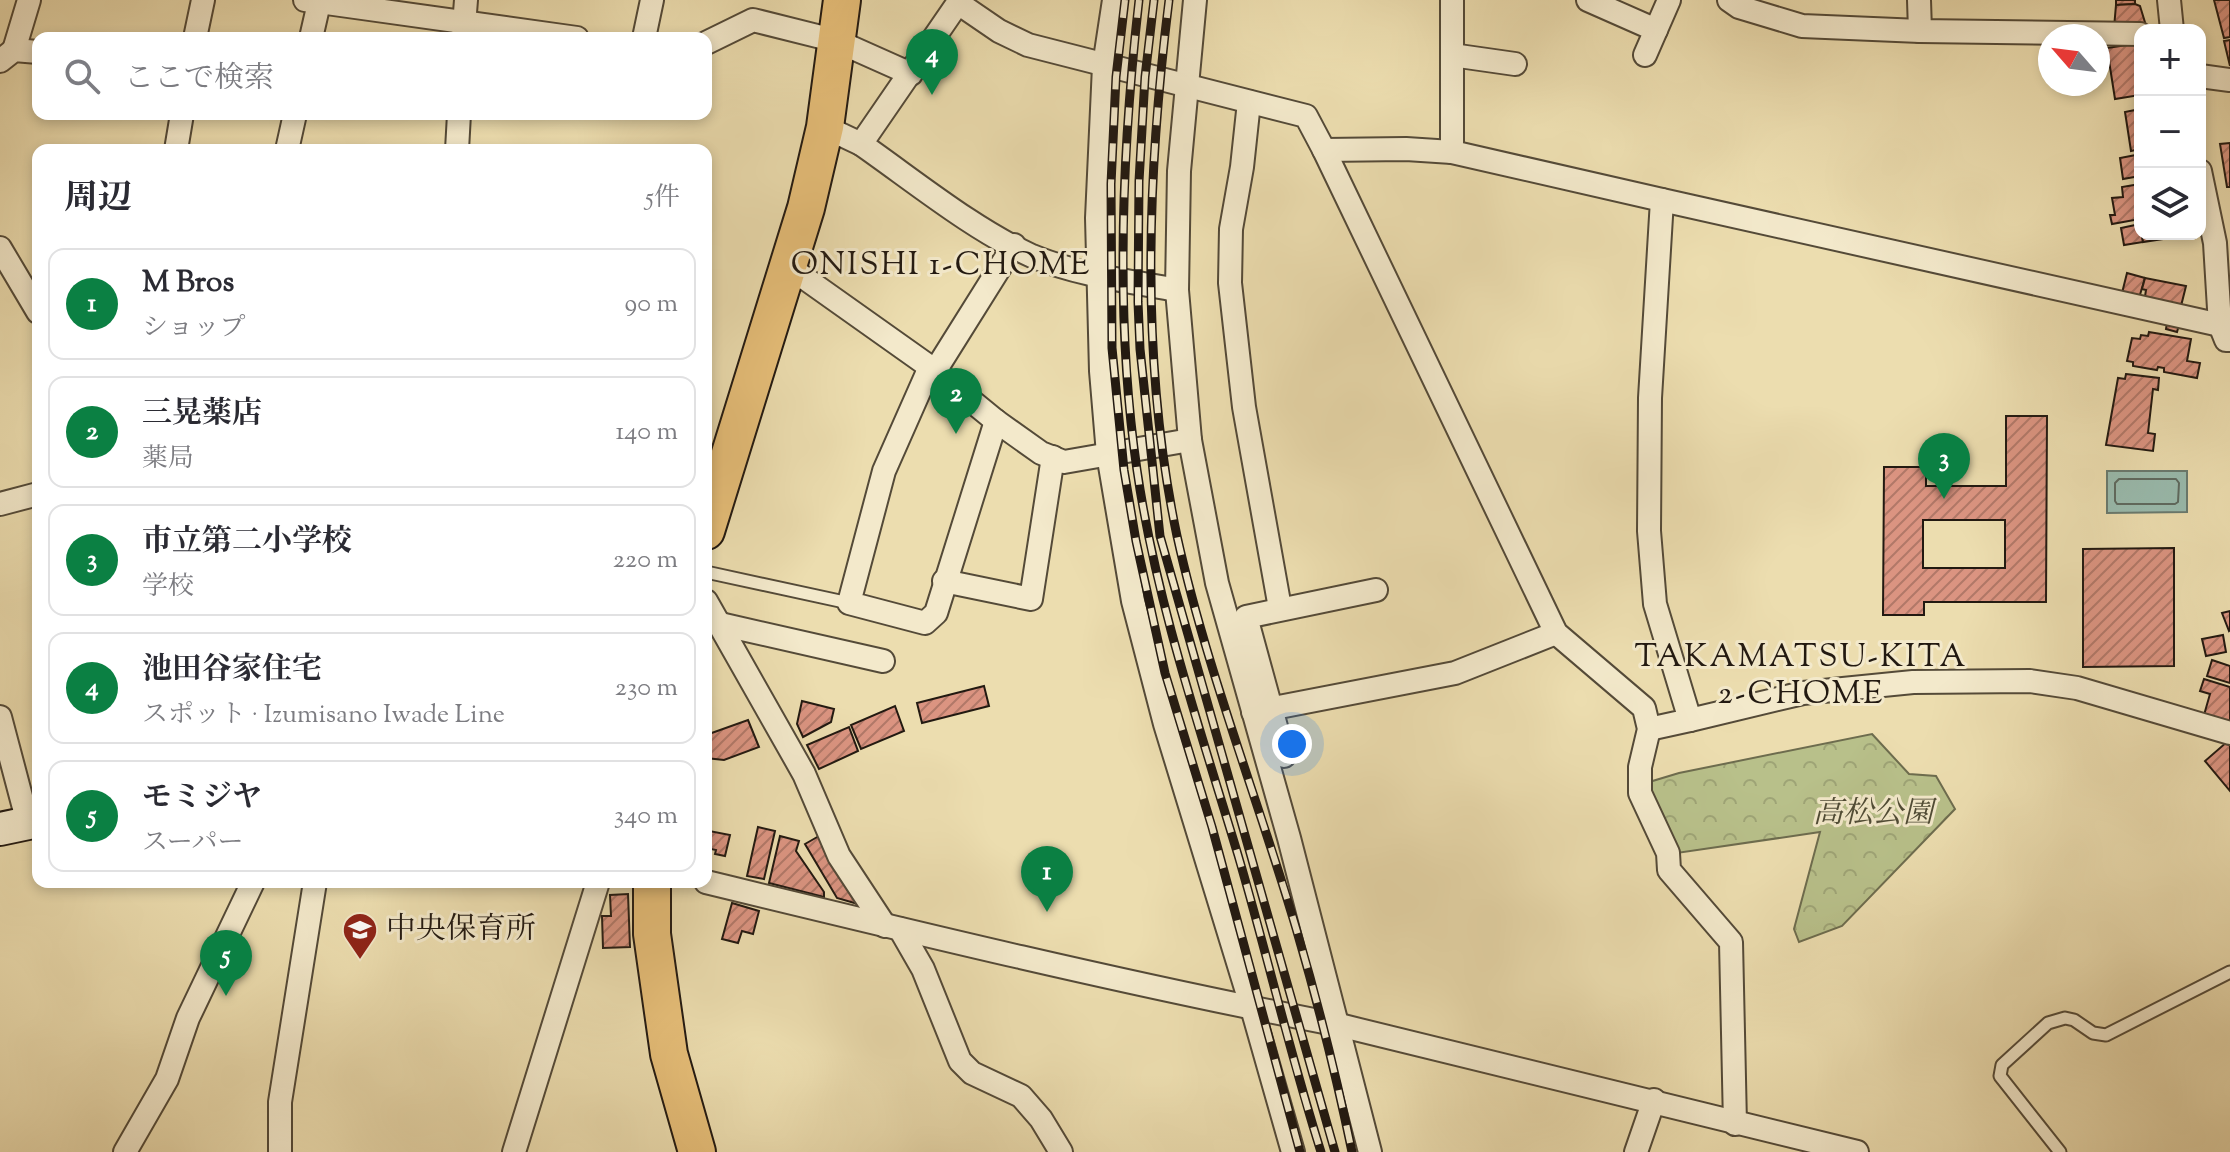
<!DOCTYPE html>
<html lang="ja">
<head>
<meta charset="utf-8">
<style>
  body { margin:0; font-family:"Sorts Mill Goudy","Noto Serif JP",serif; background:#f2f2f3; color:#2b2b33 }
  .controls { position:absolute; right:24px; top:24px; display:grid; overflow:hidden; border-radius:16px; box-shadow:0 4px 12px #0003 }
  .controls button { width:72px; height:72px; display:grid; place-items:center; padding:0; border:0; border-bottom:2px solid #e1e1e2; background:#fff; color:#2b2b33; font:40px sans-serif }
  .compass { position:absolute; left:2038px; top:24px; width:72px; height:72px; border-radius:50%; background:#fff; box-shadow:0 4px 12px #0003; rotate:298deg }
  .you { position:absolute; left:1292px; top:744px; width:28px; height:28px; margin:-20px; border:6px solid #fff; border-radius:50%; background:#1a73e8; box-shadow:0 0 0 12px #1a73e833 }
  .badge { display:grid; place-items:center; width:52px; height:52px; border-radius:50%; background:#0b8043; color:#fff; font-size:26px; font-weight:700 }
  .pin { position:absolute; translate:-50% -66px; filter:drop-shadow(0 2px 4px #0008) }
  .pin::after { content:''; position:absolute; top:42px; width:28px; height:24px; background:inherit; clip-path:polygon(0 0,100% 0,50% 100%) }
  .list { margin:0; padding:0; list-style:none }
  h2 { display:flex; justify-content:space-between; align-items:center; height:104px; margin:0; padding:0 32px; font-size:34px }
  h2 small { font-size:26px; font-weight:400; color:#7c7c81 }
  .list li { display:grid; grid-template-columns:52px 1fr auto; gap:24px; align-items:center; box-sizing:border-box; height:112px; margin:0 16px 16px; padding:0 16px; border:2px solid #e1e1e2; border-radius:16px }
  .list b { display:block; font-size:30px; white-space:nowrap }
  .list p { margin:0; font-size:26px; white-space:nowrap; color:#7c7c81 }
  .list em { font-size:26px; font-style:normal; color:#7c7c81 }
  .icon { flex:none; width:44px; height:44px; fill:none; stroke:currentColor; stroke-width:2; stroke-linecap:round; stroke-linejoin:round }
  .map { position:relative; flex:none; width:2230px; height:1152px; overflow:hidden }
  .search { position:absolute; background:#fff; box-shadow:0 4px 12px #0003; left:32px; top:32px; width:680px; height:88px; display:flex; align-items:center; gap:20px; box-sizing:border-box; padding:0 28px; border-radius:16px; color:#7c7c81; font-size:30px }
  .panel { position:absolute; background:#fff; box-shadow:0 4px 12px #0003; left:32px; top:144px; width:680px; height:744px; border-radius:16px }
  .map>svg:first-child { display:block }
  .forest { fill:url(#forest-crowns); stroke:#6d6c4e; stroke-width:2 }
  .water { fill:#99bbae; stroke:#697a6f; stroke-width:2 }
  .lines { fill:none; stroke-linecap:round; stroke-linejoin:round }
  .shore { stroke:#5e6a60; stroke-width:2 }
  .building { fill:url(#building-hatch); stroke:#221911; stroke-width:2; fill-rule:evenodd }
  .lane-casing { stroke:#544a38; stroke-width:15 }
  .street-casing { stroke:#544a38; stroke-width:26 }
  .secondary-casing { stroke:#221911; stroke-width:36 }
  .primary-casing { stroke:#221911; stroke-width:40 }
  .lane { stroke:#f3e9cb; stroke-width:11 }
  .street { stroke:#f3e9cb; stroke-width:22 }
  .secondary { stroke:#f3e9cb; stroke-width:32 }
  .primary { stroke:#e6be78; stroke-width:36 }
  .rail-casing { stroke:#221911; stroke-width:9 }
  .rail { stroke:#f3e9cb; stroke-width:6; stroke-dasharray:18; stroke-linecap:butt }
  .labels { text-anchor:middle; dominant-baseline:central; stroke-width:6; stroke-linejoin:round; paint-order:stroke }
  .park-label { font-size:30px; font-style:italic; fill:#4f4b35; stroke:#f3e9cb }
  .poi-label { font-size:30px; fill:#221911; stroke:#f3e9cb; text-anchor:start }
  .neighbourhood-label { font-size:32px; letter-spacing:2px; fill:#221911; stroke:#f3e9cb }
</style>
</head>
<body>
<div class="map">
<svg width="2230" height="1152" viewBox="0 0 2230 1152">
  <defs>
    <pattern id="forest-crowns" width="20" height="18" patternUnits="userSpaceOnUse" patternTransform="scale(2)"><rect width="20" height="18" fill="#b8c08a"/><path d="M2 6a3 3 0 1 1 6 0M12 15a3 3 0 1 1 6 0" fill="none" stroke="#9ea476"/></pattern>
    <pattern id="building-hatch" width="6" height="6" patternUnits="userSpaceOnUse" patternTransform="scale(2)"><rect width="6" height="6" fill="#db9481"/><path d="M-1 1l2-2M0 6l6-6M5 7l2-2" fill="none" stroke="#b17868"/></pattern>
  </defs>
  <rect width="100%" height="100%" fill="#ecddaf"/>
  <filter id="stains"><feTurbulence type="fractalNoise" baseFrequency=".0025" numOctaves="4"/><feColorMatrix values="0 0 0 0 .2 0 0 0 0 .09 0 0 0 0 .02 0 0 0 .5 -.17"/></filter>
  <radialGradient id="worn" r=".72"><stop offset=".6" stop-color="#630" stop-opacity="0"/><stop offset="1" stop-color="#630" stop-opacity=".3"/></radialGradient>
  <!-- forest -->
  <polygon class="forest" points="1872,734 1909,774 1936,776 1955,809 1842,926 1799,942 1794,929 1820,832 1677,853 1646,783 1679,773"/>
  <!-- water -->
  <polygon class="water" points="2107,471 2187,471 2187,512 2107,513"/>
  <g class="lines">
    <!-- shore -->
    <polygon class="shore" points="2119,479 2176,479 2179,483 2178,502 2175,504 2117,504 2115,501 2115,483"/>
  </g>
  <!-- building -->
  <g class="building">
    <polygon points="2116,0 2135,0 2135,4 2116,5"/>
    <polygon points="2214,0 2230,0 2230,37 2224,38"/>
    <polygon points="2135,4 2140,6 2147,29 2114,28 2116,5"/>
    <polygon points="2230,40 2230,66 2224,41"/>
    <polygon points="2140,43 2140,95 2115,99 2107,48"/>
    <polygon points="2140,109 2140,149 2131,151 2125,112"/>
    <polygon points="2230,143 2230,187 2227,187 2220,144"/>
    <polygon points="2136,155 2140,176 2123,179 2120,158"/>
    <polygon points="2140,184 2140,219 2112,224 2110,215 2115,215 2112,198 2123,197 2122,187"/>
    <polygon points="2140,224 2143,242 2124,245 2121,228"/>
    <polygon points="2142,234 2182,234 2183,236 2143,242"/>
    <polygon points="2127,273 2145,278 2139,298 2122,293"/>
    <polygon points="2145,278 2186,286 2180,310 2144,303 2146,290 2142,289"/>
    <polygon points="2167,323 2179,325 2177,332 2166,329"/>
    <polygon points="2149,332 2191,339 2187,361 2200,363 2197,378 2164,372 2164,368 2158,367 2157,370 2133,366 2133,362 2127,361 2132,338 2140,339 2141,335 2148,336"/>
    <polygon points="2126,374 2159,378 2158,390 2153,389 2148,433 2155,434 2153,451 2106,445 2118,378 2125,379"/>
    <path d="M 2006,416 L 2047,416 L 2046,602 L 1924,602 L 1924,615 L 1883,615 L 1884,467 L 1926,467 L 1926,486 L 2006,486 ZM 1923,520 L 2005,520 L 2005,568 L 1923,568 Z"/>
    <polygon points="2174,548 2174,666 2083,667 2083,549"/>
    <polygon points="2230,611 2230,630 2229,631 2222,613"/>
    <polygon points="2223,635 2226,652 2206,656 2202,639"/>
    <polygon points="2212,660 2230,666 2230,683 2207,676"/>
    <polygon points="2204,679 2230,687 2230,723 2204,715 2210,694 2200,691"/>
    <polygon points="984,686 989,706 922,723 917,703"/>
    <polygon points="802,701 834,709 831,722 803,737 797,724"/>
    <polygon points="895,706 904,731 861,749 851,725"/>
    <polygon points="748,720 759,747 724,760 706,758 706,735"/>
    <polygon points="849,727 858,751 819,769 807,745"/>
    <polygon points="2228,741 2230,743 2230,791 2205,761"/>
    <polygon points="706,825 709,826 709,831 730,835 725,856 715,854 716,850 706,848"/>
    <polygon points="758,827 775,831 764,879 747,876"/>
    <polygon points="780,836 799,841 796,851 824,892 824,897 769,883"/>
    <polygon points="819,836 858,904 837,898 805,844"/>
    <polygon points="628,894 630,947 603,948 602,916 611,916 610,895"/>
    <polygon points="732,903 759,911 753,934 742,931 738,943 722,939"/>
  </g>
  <g class="lines">
    <defs>
      <g id="lane">
        <polyline points="706,572 849,603"/>
        <polyline points="2060,1152 2000,1076 2002,1065 2048,1023 2065,1018 2074,1020 2093,1033 2106,1035 2230,972"/>
      </g>
      <g id="street">
        <polyline points="305,0 577,38"/>
        <polyline points="1114,0 1104,66 1097,218 1101,371 1108,454 1133,601 1165,724 1252,1008 1293,1152"/>
        <polyline points="1195,0 1179,171 1177,290 1190,440 1217,583 1289,838 1370,1152"/>
        <polyline points="1588,0 1656,30"/>
        <polyline points="1729,0 1739,7 1802,26 1920,31 2140,34"/>
        <polyline points="1919,0 1920,31"/>
        <polyline points="2169,0 2172,30"/>
        <polyline points="958,3 999,31 1028,45 1306,116 1324,150 1556,633 1644,708 1649,729 1640,767 1640,793 1668,853 1669,870 1731,942 1735,1124"/>
        <polyline points="195,38 203,0"/>
        <polyline points="311,38 319,3"/>
        <polyline points="463,38 466,0"/>
        <polyline points="644,38 652,0"/>
        <polyline points="706,43 753,20 837,41 911,74"/>
        <polyline points="14,50 29,0"/>
        <polyline points="1452,55 1515,64"/>
        <polyline points="1645,55 1669,0"/>
        <polyline points="0,61 14,50 38,52"/>
        <polyline points="2200,76 2230,80"/>
        <polyline points="1249,102 1242,167 1231,229 1230,283 1244,407 1280,608"/>
        <polyline points="825,127 861,144 960,0"/>
        <path d="M 861,144 C 914,181 974,230 1032,256 C 1078,275 1128,281 1177,290"/>
        <polyline points="176,150 182,114"/>
        <polyline points="287,150 295,114"/>
        <polyline points="457,150 459,114"/>
        <polyline points="1324,150 1406,149 1452,152 1662,200 1650,398 1649,531 1655,604 1690,720 1649,729"/>
        <polyline points="1452,152 1452,0"/>
        <polyline points="2200,171 2215,243 2220,325 2226,340 2230,340"/>
        <polyline points="1662,200 2220,325"/>
        <polyline points="0,248 38,312"/>
        <polyline points="789,267 930,367 996,421 1041,453 1064,462 1190,440"/>
        <polyline points="930,367 884,471 849,603 925,623 936,613 996,421"/>
        <polyline points="935,371 1014,245"/>
        <polyline points="0,504 38,494"/>
        <polyline points="944,581 1031,599 1053,457"/>
        <polyline points="706,601 804,774 839,856 885,926"/>
        <polyline points="720,624 883,661"/>
        <polyline points="1253,712 1455,673 1556,633"/>
        <polyline points="0,717 28,823"/>
        <polyline points="1690,720 1803,693 1913,682 2030,681 2077,688 2230,733"/>
        <polyline points="1284,756 1246,617 1376,590"/>
        <path d="M 706,882 C 916,933 1126,984 1339,1025 L 1857,1152"/>
        <polyline points="900,929 923,969 960,1061 972,1073 1021,1096 1041,1119 1061,1152"/>
        <polyline points="125,1152 167,1079 188,1018 253,882"/>
        <polyline points="280,1152 280,1102 315,882"/>
        <polyline points="514,1152 598,882"/>
        <polyline points="1636,1152 1654,1100"/>
      </g>
      <polyline id="secondary" points="0,829 38,821"/>
      <g id="primary">
        <polyline points="706,531 806,208 825,127 842,0"/>
        <polyline points="652,882 652,934 669,1054 697,1152"/>
      </g>
    </defs>
    <!-- lane casing -->
    <use href="#lane" class="lane-casing"/>
    <!-- street casing -->
    <use href="#street" class="street-casing"/>
    <!-- secondary casing -->
    <use href="#secondary" class="secondary-casing"/>
    <!-- primary casing -->
    <use href="#primary" class="primary-casing"/>
    <!-- lane -->
    <use href="#lane" class="lane"/>
    <!-- street -->
    <use href="#street" class="street"/>
    <!-- secondary -->
    <use href="#secondary" class="secondary"/>
    <!-- primary -->
    <use href="#primary" class="primary"/>
    <defs>
      <g id="rail">
        <polyline points="1125,0 1116,77 1111,184 1112,348 1124,470 1136,541 1165,673 1212,827 1300,1152"/>
        <path d="M 1139,0 C 1122,150 1115,320 1137,470 C 1156,601 1200,729 1238,855 C 1267,954 1290,1054 1321,1152"/>
        <polyline points="1154,0 1145,77 1139,181 1138,302 1140,349 1160,536 1335,1152"/>
        <path d="M 1169,0 C 1147,177 1140,360 1177,536 C 1207,672 1259,801 1298,935 C 1319,1007 1337,1079 1352,1152"/>
      </g>
    </defs>
    <!-- rail casing -->
    <use href="#rail" class="rail-casing"/>
    <!-- rail -->
    <use href="#rail" class="rail"/>
  </g>
  <!-- icons -->
  <defs>
    <symbol id="school-pin" viewBox="-11 -11 22 30"><path d="M0 17L-7.5 6A9.5 9.5 0 1 1 7.5 6Z" fill="#8f2418" stroke="#f3e9cb"/><path d="M0-5L7-2L0 1L-7-2ZM-4 1L0 2.5L4 1V4Q0 6-4 4Z" fill="#fff"/></symbol>
  </defs>
  <g fill-rule="evenodd">
    <use href="#school-pin" x="340" y="910" width="40" height="54"/>
  </g>
  <g class="labels">
    <!-- park labels -->
    <g class="park-label">
      <text x="1873" y="814">高松公園</text>
    </g>
    <!-- poi labels -->
    <g class="poi-label">
      <text x="386" y="930">中央保育所</text>
    </g>
    <!-- neighbourhood labels -->
    <g class="neighbourhood-label">
      <text x="941" y="266">ONISHI 1-CHOME</text>
      <text x="1801" y="658">TAKAMATSU-KITA<tspan x="1801" dy="37">2-CHOME</tspan></text>
    </g>
  </g>
  <rect width="100%" height="100%" filter="url(#stains)"/>
  <rect width="100%" height="100%" fill="url(#worn)"/>
</svg>
<div class="controls">
<button>+</button>
<button>−</button>
<button><svg class="icon" aria-label="layers" viewBox="0 0 24 24"><path d="M12 4l9 5-9 5-9-5zM3 14l9 5 9-5"/></svg></button>
</div>
<svg class="compass" viewBox="-18 -18 36 36"><path d="M0-13l5 13h-10z" fill="#e53935"/><path d="M0 13l5-13h-10z" fill="#7c7c81"/></svg>
<div class="you"></div>
<div class="pin badge" style="left:1047px;top:912px">1</div>
<div class="pin badge" style="left:956px;top:434px">2</div>
<div class="pin badge" style="left:1944px;top:499px">3</div>
<div class="pin badge" style="left:932px;top:95px">4</div>
<div class="pin badge" style="left:226px;top:996px">5</div>
<div class="search"><svg class="icon" aria-label="search" viewBox="0 0 24 24"><circle cx="10" cy="10" r="6"/><path d="M15 15l6 6"/></svg>ここで検索</div>
<section class="panel">
<h2>周辺<small>5件</small></h2>
<ul class="list">
<li><span class="badge">1</span><div><b>M Bros</b><p>ショップ</p></div><em>90 m</em></li>
<li><span class="badge">2</span><div><b>三晃薬店</b><p>薬局</p></div><em>140 m</em></li>
<li><span class="badge">3</span><div><b>市立第二小学校</b><p>学校</p></div><em>220 m</em></li>
<li><span class="badge">4</span><div><b>池田谷家住宅</b><p>スポット · Izumisano Iwade Line</p></div><em>230 m</em></li>
<li><span class="badge">5</span><div><b>モミジヤ</b><p>スーパー</p></div><em>340 m</em></li>
</ul>
</section>
</div>
</body>
</html>
